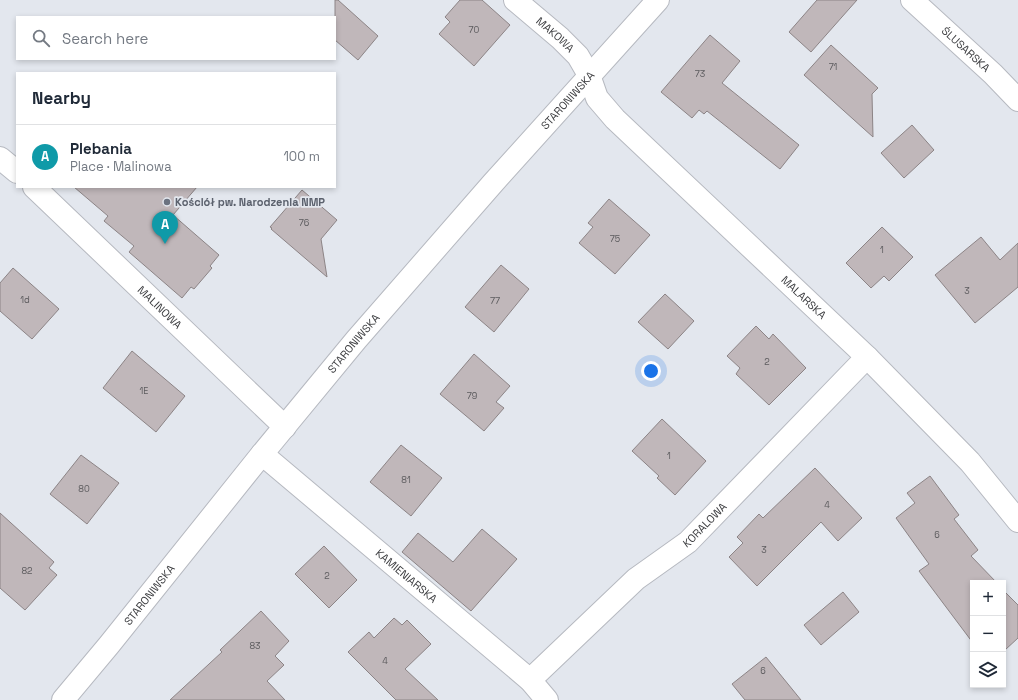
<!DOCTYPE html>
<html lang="en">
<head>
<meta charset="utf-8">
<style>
  body { margin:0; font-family:"Space Grotesk",sans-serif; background:#f6f6f7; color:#1f2937 }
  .controls { position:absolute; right:12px; bottom:12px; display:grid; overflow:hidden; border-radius:0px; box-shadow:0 2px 6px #0003 }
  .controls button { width:36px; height:36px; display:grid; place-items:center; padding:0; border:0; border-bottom:1px solid #e0e1e3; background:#fff; color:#1f2937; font:20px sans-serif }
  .you { position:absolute; left:651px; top:371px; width:14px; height:14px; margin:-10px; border:3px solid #fff; border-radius:50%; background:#1a73e8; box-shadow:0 0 0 6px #1a73e833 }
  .badge { display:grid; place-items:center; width:26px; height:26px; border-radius:50%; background:#2563eb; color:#fff; font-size:13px; font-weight:700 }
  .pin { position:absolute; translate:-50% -33px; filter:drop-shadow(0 1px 2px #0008) }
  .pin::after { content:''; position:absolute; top:21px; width:14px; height:12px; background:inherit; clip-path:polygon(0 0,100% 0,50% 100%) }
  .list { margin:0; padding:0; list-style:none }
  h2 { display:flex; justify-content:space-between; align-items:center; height:52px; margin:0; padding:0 16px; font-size:17px }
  h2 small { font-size:13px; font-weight:400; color:#747a83 }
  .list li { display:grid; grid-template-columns:26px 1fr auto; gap:12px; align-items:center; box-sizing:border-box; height:64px; padding:0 16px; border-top:1px solid #e0e1e3 }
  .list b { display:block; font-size:15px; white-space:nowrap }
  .list p { margin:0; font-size:13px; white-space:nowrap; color:#747a83 }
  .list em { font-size:13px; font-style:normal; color:#747a83 }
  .icon { flex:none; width:22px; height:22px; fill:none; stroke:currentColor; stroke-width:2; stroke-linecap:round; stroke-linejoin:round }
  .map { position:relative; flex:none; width:1018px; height:700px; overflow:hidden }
  .search { position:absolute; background:#fff; box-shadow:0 2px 6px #0003; left:16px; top:16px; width:320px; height:44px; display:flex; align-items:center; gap:10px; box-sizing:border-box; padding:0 14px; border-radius:0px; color:#747a83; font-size:15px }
  .panel { position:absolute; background:#fff; box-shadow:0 2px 6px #0003; left:16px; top:72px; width:320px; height:116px; border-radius:0px }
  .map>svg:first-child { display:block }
  .building { fill:#c0b7ba; stroke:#8c8486 }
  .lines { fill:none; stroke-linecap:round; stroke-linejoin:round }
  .minor-casing { stroke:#b6b9c0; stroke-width:24 }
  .minor { stroke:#fff; stroke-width:22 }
  .worship-dot { fill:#6b7280; stroke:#e3e7ee; stroke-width:1.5 }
  .labels { text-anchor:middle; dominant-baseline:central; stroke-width:3.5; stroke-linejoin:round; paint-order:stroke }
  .number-label { font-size:9px; fill:#5c5b5e }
  .street-label { font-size:11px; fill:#3b3c3f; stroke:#e3e7ee }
  .worship-label { font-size:11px; font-weight:bold; fill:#5b616d; stroke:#e3e7ee; text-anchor:start }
</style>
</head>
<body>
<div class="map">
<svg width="1018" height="700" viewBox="0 0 1018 700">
  <rect width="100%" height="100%" fill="#e3e7ee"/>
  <!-- building -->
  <g class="building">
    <polygon points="335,0 338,0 378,36 358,60 335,40"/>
    <polygon points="460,0 482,0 510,25 474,66 439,34 450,22 445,17"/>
    <polygon points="817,0 857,0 811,52 789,32"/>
    <polygon points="710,35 740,61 722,83 799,145 780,169 707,111 704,114 699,110 692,118 661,92"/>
    <polygon points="831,45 878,88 872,94 873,137 804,75"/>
    <polygon points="912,125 934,150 904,178 881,153"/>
    <polygon points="74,187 197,187 173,215 219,255 210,266 212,268 194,289 191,287 182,298 129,252 134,246 104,221 108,216"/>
    <polygon points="302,190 337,220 321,239 327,277 271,229 272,228 270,227"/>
    <polygon points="609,199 650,235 615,274 579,243 593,227 588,223"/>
    <polygon points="882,227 913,257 889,281 884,276 871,288 846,263"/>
    <polygon points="981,237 1000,260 1018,243 1018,287 975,323 935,275"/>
    <polygon points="501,265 529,289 494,332 465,307"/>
    <polygon points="13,268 59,309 32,339 0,311 0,283"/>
    <polygon points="665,294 694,321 668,349 638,322"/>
    <polygon points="756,326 769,339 773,334 806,368 769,405 736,374 740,368 727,356"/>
    <polygon points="132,351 185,396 156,432 103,388"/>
    <polygon points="474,354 510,386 496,402 504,408 484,431 440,394"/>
    <polygon points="662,419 706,461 675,495 657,478 659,476 632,451"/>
    <polygon points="401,445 442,478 411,516 370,482"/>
    <polygon points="81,455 119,483 87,524 50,494"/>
    <polygon points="815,468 862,518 838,541 821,522 757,586 729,557 743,543 737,537 759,514 763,518"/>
    <polygon points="930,476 959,515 954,519 978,550 971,556 997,583 973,583 973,643 919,571 929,564 896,518 915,503 907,493"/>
    <polygon points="0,513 54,562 49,568 57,575 25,610 0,588"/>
    <polygon points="482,529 517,559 471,611 402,552 418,533 453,562"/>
    <polygon points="324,546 357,580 329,608 295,574"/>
    <polygon points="1003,590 1018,605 1018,638 1005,650 1003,649"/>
    <polygon points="843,592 859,612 821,645 804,625"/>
    <polygon points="261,611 289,641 275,656 284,665 267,681 285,700 170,700 222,652 220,650"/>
    <polygon points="394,618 402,625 407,620 431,644 405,669 438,700 396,700 348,652 369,632 374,638"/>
    <polygon points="766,657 801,700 745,700 732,684"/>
  </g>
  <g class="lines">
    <defs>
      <g id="minor">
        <path id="s1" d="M 515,0 L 560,38 L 578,56 L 589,75 L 597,98 L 615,119 L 867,357 L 970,462 L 1018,521"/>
        <path id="s2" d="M 912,0 L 993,74 L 1018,100"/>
        <polyline points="0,158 17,172"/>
        <path id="s3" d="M 34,187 L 285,427"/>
        <path id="s4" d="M 262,454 L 530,680 L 547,700"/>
        <path id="s5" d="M 530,680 L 636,579 L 688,542 L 867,357"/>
        <path id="s6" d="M 63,700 L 109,645 L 262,454 L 356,340 L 493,183 L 658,0"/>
      </g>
    </defs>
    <!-- minor casing -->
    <use href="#minor" class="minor-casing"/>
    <!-- minor -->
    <use href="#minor" class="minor"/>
  </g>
  <!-- markers -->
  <circle class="worship-dot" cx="167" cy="202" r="4"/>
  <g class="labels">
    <!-- number labels -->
    <g class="number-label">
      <text x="474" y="30">70</text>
      <text x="833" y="67">71</text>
      <text x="700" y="74">73</text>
      <text x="304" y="223">76</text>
      <text x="615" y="239">75</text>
      <text x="882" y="250">1</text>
      <text x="967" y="291">3</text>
      <text x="25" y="300">1d</text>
      <text x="495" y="301">77</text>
      <text x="767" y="362">2</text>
      <text x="144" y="391">1E</text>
      <text x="472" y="396">79</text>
      <text x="669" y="456">1</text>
      <text x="406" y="480">81</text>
      <text x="84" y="489">80</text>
      <text x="827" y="505">4</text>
      <text x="937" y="535">6</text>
      <text x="764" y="550">3</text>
      <text x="27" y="571">82</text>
      <text x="327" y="576">2</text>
      <text x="255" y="646">83</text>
      <text x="385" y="661">4</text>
      <text x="763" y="671">6</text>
    </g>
    <!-- street labels -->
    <g class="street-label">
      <text stroke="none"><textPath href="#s1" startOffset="53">MAKOWA</textPath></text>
      <text stroke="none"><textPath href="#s2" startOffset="73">ŚLUSARSKA</textPath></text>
      <text stroke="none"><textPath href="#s6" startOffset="784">STARONIWSKA</textPath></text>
      <text stroke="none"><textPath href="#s1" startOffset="418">MALARSKA</textPath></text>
      <text stroke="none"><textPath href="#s3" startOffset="174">MALINOWA</textPath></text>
      <text stroke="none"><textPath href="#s6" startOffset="460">STARONIWSKA</textPath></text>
      <text stroke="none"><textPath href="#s5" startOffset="234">KORALOWA</textPath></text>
      <text stroke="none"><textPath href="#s4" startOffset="189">KAMIENIARSKA</textPath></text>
      <text stroke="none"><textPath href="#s6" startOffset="136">STARONIWSKA</textPath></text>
    </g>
    <!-- worship labels -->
    <g class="worship-label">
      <text x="175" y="202">Kościół pw. Narodzenia NMP</text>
    </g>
  </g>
</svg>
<div class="controls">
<button>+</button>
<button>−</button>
<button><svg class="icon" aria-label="layers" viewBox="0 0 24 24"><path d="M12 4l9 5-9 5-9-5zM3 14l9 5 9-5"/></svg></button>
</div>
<div class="you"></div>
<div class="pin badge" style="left:165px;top:244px;background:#0f9aa8">A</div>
<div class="search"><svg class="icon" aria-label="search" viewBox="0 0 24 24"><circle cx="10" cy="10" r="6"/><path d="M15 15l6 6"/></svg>Search here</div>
<section class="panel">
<h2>Nearby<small></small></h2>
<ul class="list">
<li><span class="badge" style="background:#0f9aa8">A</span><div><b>Plebania</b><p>Place · Malinowa</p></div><em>100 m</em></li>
</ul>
</section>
</div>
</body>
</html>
